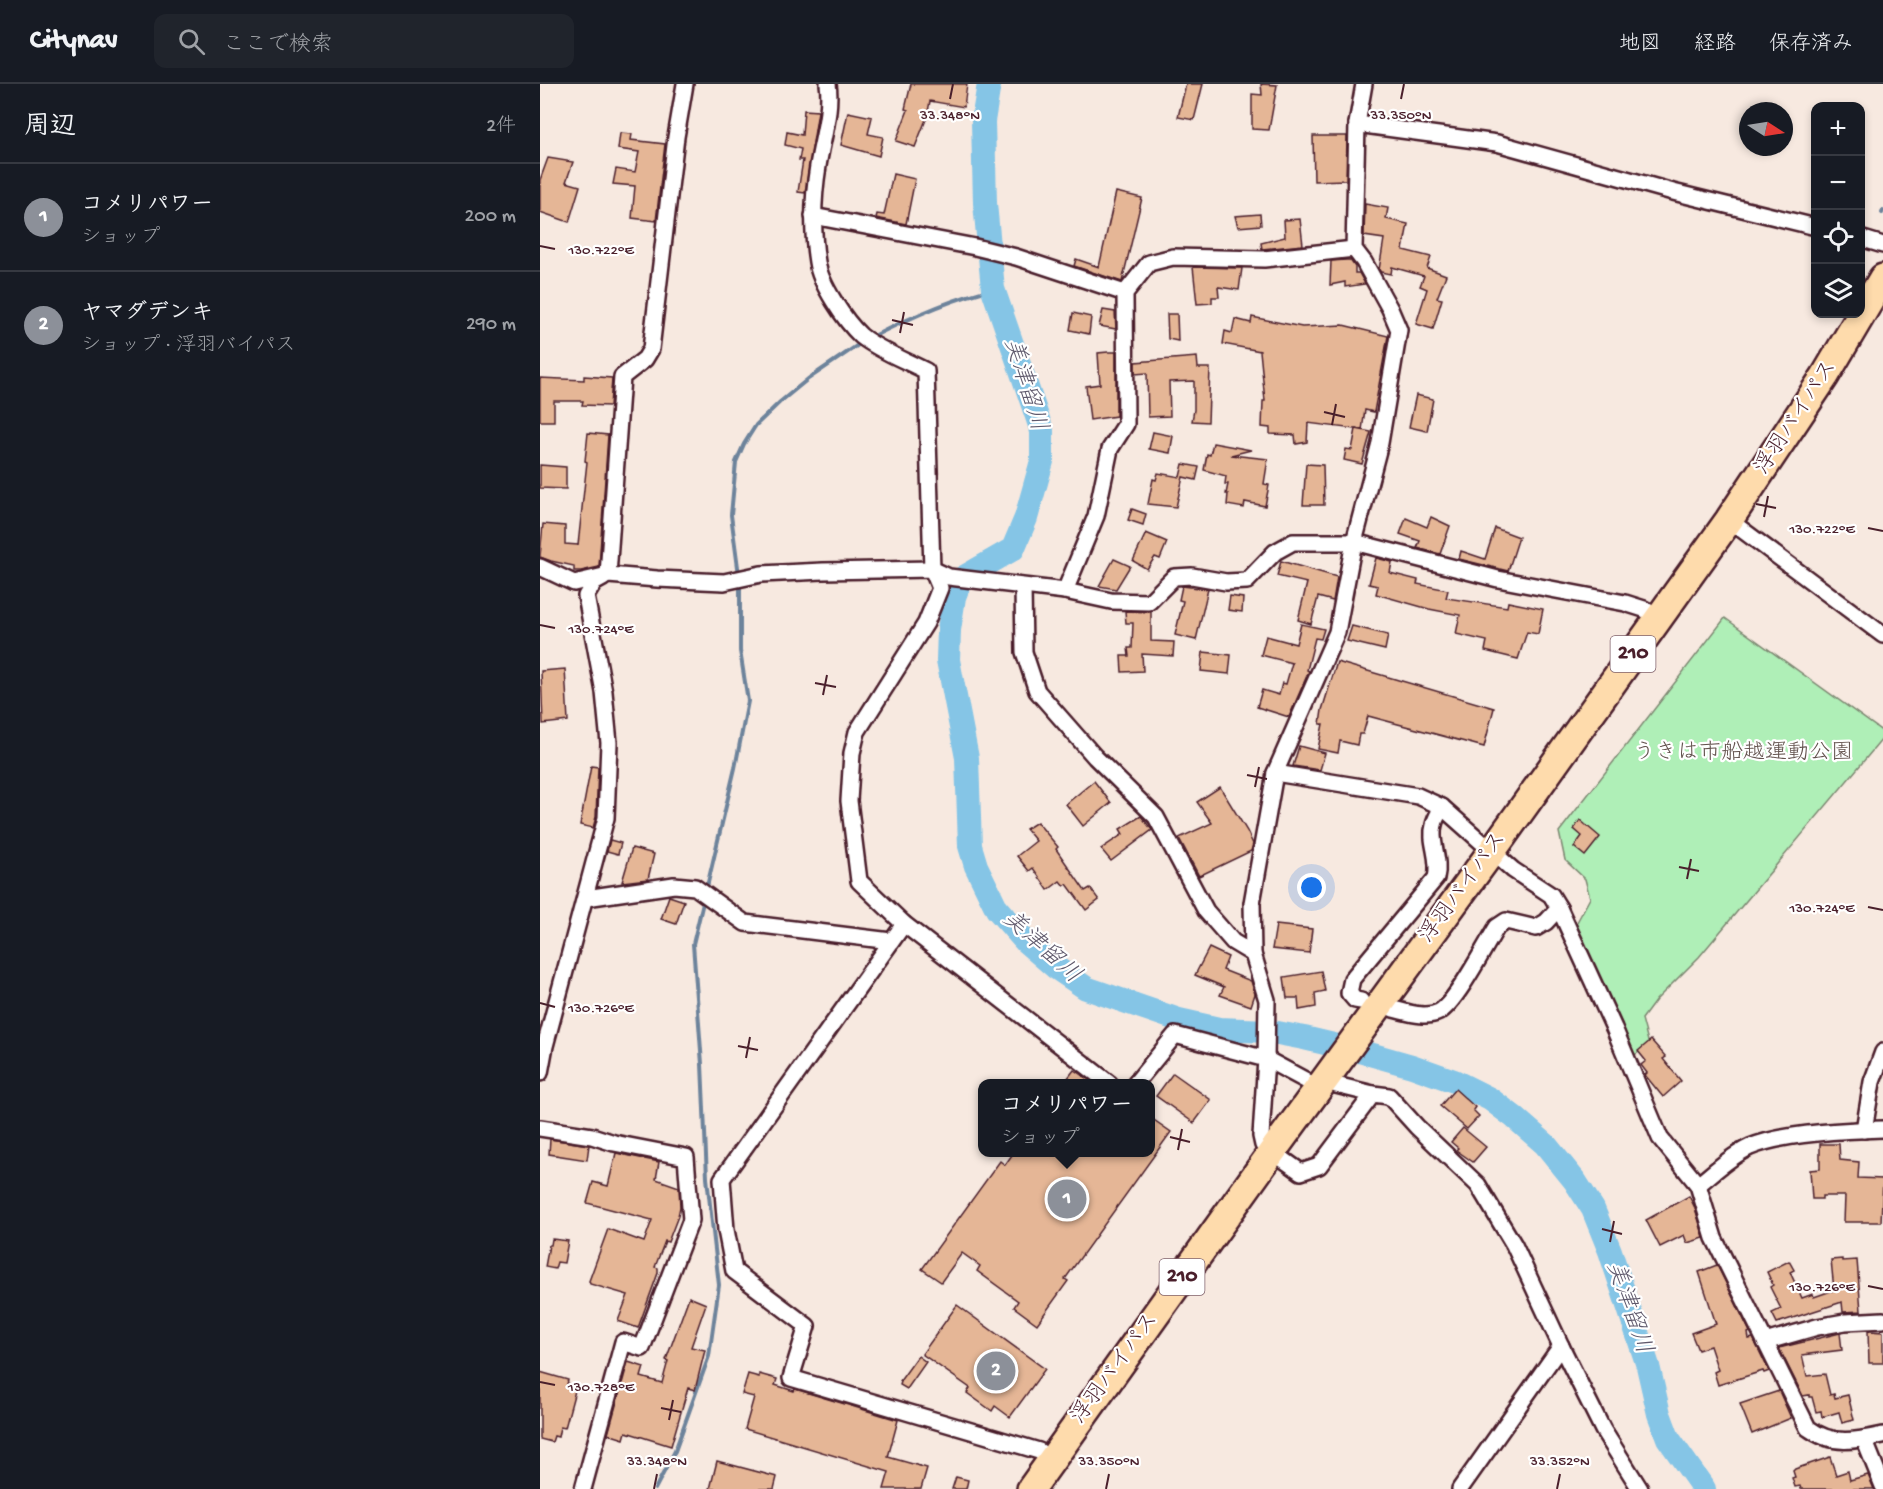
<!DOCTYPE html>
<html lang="ja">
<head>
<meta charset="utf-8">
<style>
  body { margin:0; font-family:"Gochi Hand","Klee One",sans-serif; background:#20242c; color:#f1f3f6 }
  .controls { position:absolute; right:18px; top:18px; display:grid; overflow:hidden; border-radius:12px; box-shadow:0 3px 9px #0003 }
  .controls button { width:54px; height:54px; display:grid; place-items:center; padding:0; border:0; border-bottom:2px solid #363941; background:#171b24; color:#f1f3f6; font:30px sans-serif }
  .compass { position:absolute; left:1199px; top:18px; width:54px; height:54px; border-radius:50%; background:#171b24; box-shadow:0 3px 9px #0003; rotate:102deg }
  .you { position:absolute; left:772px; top:804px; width:21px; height:21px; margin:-15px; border:4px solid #fff; border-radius:50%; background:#1a73e8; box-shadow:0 0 0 9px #1a73e833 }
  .badge { display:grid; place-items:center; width:39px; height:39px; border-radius:50%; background:#8c9099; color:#fff; font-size:20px; font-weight:700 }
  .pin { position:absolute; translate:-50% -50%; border:3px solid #fff; box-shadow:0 2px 6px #0006 }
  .popup { position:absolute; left:438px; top:995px; width:177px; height:78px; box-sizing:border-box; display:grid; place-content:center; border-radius:12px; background:#171b24; filter:drop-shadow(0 2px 4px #0005); font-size:20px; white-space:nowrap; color:#9ea1a6 }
  .popup b { font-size:22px; color:#f1f3f6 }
  .popup::after { content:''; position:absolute; left:50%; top:100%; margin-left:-12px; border:12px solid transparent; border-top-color:#171b24 }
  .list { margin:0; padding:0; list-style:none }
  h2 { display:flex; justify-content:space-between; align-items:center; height:78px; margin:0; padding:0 24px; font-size:26px }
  h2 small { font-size:20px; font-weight:400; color:#9ea1a6 }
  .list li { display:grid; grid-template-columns:39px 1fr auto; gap:18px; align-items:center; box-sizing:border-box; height:108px; padding:0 24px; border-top:2px solid #363941 }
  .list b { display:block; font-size:22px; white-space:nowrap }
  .list p { margin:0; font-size:20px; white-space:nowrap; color:#9ea1a6 }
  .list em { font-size:20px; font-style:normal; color:#9ea1a6 }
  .icon { flex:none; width:33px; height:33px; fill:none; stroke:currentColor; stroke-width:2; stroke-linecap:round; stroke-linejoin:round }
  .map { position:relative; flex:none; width:1343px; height:1405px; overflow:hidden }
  header { display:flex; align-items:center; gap:36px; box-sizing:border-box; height:84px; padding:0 30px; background:#171b24; border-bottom:2px solid #363941 }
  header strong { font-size:28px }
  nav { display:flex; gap:33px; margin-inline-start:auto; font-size:21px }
  .search { width:420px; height:54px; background:#20242c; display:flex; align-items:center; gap:15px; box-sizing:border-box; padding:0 21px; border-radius:12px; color:#9ea1a6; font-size:22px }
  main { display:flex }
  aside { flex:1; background:#171b24 }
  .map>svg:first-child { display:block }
  .green { fill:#afefb7; stroke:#7c8771; stroke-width:1.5 }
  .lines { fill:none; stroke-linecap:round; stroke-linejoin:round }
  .stream { stroke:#6d839b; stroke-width:4 }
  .river { stroke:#85c5e6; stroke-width:24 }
  .building { fill:#e5b696; stroke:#4a1f2b; stroke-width:1.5 }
  .street-casing { stroke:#4a1f2b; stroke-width:20 }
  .highway-casing { stroke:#4a1f2b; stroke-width:32 }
  .street { stroke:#fff; stroke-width:15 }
  .highway { stroke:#fedbac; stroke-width:27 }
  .ticks { fill:none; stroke:#4a1f2b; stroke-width:2 }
  .labels { text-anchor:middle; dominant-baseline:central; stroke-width:4.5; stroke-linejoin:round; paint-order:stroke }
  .shield { fill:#fff; stroke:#80626b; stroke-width:1.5 }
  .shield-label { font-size:21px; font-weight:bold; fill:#4a1f2b }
  .street-label { font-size:22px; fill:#4a1f2b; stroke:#fff }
  .park-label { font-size:22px; fill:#63534e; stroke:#fff }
  .water-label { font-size:24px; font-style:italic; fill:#5f596c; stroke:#fff }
  .ticks-label { font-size:15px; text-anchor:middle; fill:#4a1f2b; stroke:#fff; stroke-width:4.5; stroke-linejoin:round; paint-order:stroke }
</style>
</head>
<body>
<header>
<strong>Citynav</strong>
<div class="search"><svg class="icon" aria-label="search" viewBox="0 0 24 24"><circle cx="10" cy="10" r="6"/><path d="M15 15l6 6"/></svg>ここで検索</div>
<nav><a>地図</a><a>経路</a><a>保存済み</a></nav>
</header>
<main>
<aside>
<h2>周辺<small>2件</small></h2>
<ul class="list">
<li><span class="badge">1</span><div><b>コメリパワー</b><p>ショップ</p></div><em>200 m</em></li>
<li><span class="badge">2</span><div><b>ヤマダデンキ</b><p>ショップ · 浮羽バイパス</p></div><em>290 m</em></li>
</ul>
</aside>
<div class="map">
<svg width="1343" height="1405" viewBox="0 0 1343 1405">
  <rect width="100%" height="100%" fill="#f7e9e0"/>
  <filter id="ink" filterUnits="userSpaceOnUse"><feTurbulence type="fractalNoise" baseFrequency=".0167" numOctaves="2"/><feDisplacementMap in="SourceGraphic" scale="12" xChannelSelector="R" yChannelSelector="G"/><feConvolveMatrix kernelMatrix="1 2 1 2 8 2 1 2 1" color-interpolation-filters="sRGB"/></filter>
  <g filter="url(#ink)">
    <!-- green -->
    <polygon class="green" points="1185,534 1343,648 1343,654 1159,873 1116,916 1102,935 1109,961 1093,972 1036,840 1050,814 1045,795 1025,776 1019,748"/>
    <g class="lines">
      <!-- stream -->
      <g class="stream">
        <polyline points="1342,129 1343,127"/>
        <path d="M 330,254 C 369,234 410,215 453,205"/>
        <polyline points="199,491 191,431 196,378 204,360 216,341 240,318 268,295 321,259"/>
        <polyline points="166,807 195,684 208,617 200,567 200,498"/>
        <polyline points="115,1405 135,1367 169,1272 179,1201 167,1094 162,980 153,860 164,814"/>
      </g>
      <!-- river -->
      <polyline class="river" points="449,0 443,37 445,119 453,205 502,347 502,377 486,434 473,465 421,495 414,513 409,546 408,576 427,674 430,762 436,782 457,825 486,858 515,883 546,904 639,936 679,945 727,947 764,954 819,967 872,982 914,997 950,1015 974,1033 1005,1060 1035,1097 1053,1125 1070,1167 1108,1282 1119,1330 1128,1354 1164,1405"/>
    </g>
    <!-- building -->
    <g class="building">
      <polygon points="371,0 427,0 424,23 390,17 387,33 375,63 356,57 368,26 365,25"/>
      <polygon points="646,0 663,0 654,36 638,33"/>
      <polygon points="721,0 737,1 729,46 712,45 712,10 722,11"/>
      <polygon points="264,26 278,27 265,109 258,108 263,76 259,76 261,65 245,61 247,48 262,51"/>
      <polygon points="308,28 332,33 328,50 343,53 339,72 301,61"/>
      <polygon points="80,49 92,50 91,56 125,60 116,137 92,134 95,102 73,100 76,85 95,88 99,68 78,65"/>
      <polygon points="773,52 807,52 806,96 774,97"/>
      <polygon points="8,74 33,78 26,98 40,102 29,138 0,128 0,96"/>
      <polygon points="353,90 375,95 366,140 336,134 337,130 344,131"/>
      <polygon points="576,108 602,114 582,198 534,182 536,175 559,183"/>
      <polygon points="825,120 848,124 846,135 868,140 863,166 891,173 887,184 906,191 897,214 902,215 893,245 876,240 887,205 880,202 884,192 852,183 851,190 841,188 839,186 844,155 824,152"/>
      <polygon points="720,130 721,141 698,143 695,132"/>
      <polygon points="760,135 763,161 722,165 721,159 745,153 744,136"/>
      <polygon points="806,176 810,176 815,183 815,189 819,189 825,200 805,203 805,198 790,201 791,177"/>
      <polygon points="653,183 702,184 699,206 678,203 679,213 672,213 672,219 657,220"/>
      <polygon points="563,226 575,228 576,245 559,242"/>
      <polygon points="533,229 551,233 549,250 530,246"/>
      <polygon points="627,230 637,230 638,257 628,255"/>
      <polygon points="712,233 762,243 803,241 848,252 834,328 825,326 822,346 768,339 767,358 756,360 755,351 730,350 730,344 722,343 723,317 725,317 720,267 683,260 685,247 692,249 695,235 711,239"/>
      <polygon points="568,268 576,268 576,332 550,336 546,302 560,300 558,269"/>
      <polygon points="657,273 658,284 670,284 668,338 652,337 654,326 654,297 629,298 630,332 608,333 607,289 595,290 595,278"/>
      <polygon points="44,292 72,294 70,322 42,321 43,317 14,317 14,337 0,337 0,294 44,296"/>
      <polygon points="876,311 893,315 887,347 869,343"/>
      <polygon points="816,345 831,348 822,380 804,376 806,365 812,366"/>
      <polygon points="613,348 633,352 630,369 609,365"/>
      <polygon points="48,349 68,351 59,483 41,487 34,487 34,482 11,477 0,473 0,472 3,440 25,442 25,460 38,461 47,378 45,377"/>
      <polygon points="673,359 711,366 691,371 728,375 724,400 729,401 725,422 705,418 704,424 687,421 688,410 686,410 688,400 685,400 686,392 664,386 667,370 670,371"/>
      <polygon points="643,380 659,383 656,396 643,393 636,423 608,420 613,395 616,396 618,389 640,393"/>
      <polygon points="766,380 783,381 784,421 763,421"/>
      <polygon points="0,381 26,383 26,405 0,404"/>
      <polygon points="592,425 606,430 603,441 588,436"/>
      <polygon points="891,433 910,442 900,470 877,464 880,457 860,450 866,434 887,443"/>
      <polygon points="955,444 979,453 968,487 919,475 921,467 945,475"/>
      <polygon points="606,449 627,458 620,475 615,473 607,485 593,477"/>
      <polygon points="836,474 852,478 850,489 878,496 877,500 908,506 906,514 967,523 968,518 1003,525 998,550 987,548 978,575 945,567 947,557 916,550 920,531 889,525 836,510 838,502 829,500"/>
      <polygon points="574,475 590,482 576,505 559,502"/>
      <polygon points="741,477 797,493 793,517 778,513 771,540 758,536 767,499 737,492"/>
      <polygon points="642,502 668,505 656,556 635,551 643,517 639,516"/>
      <polygon points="690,512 703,514 702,528 688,526"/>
      <polygon points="585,527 611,528 611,557 634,558 633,572 602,570 603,587 582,588 581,572 589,572 588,564 592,564 593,539 586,539"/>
      <polygon points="761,540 784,545 781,555 775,554 767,586 769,587 749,633 717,623 722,606 739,611 742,599 746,600 752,579 721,571 726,552 756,560"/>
      <polygon points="812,542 848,551 845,566 807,557"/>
      <polygon points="663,568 691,571 689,590 661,587"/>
      <polygon points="797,578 954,624 944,663 828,632 823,650 819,650 817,661 800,657 798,669 778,665 783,640 780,640 782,626"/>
      <polygon points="25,585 28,637 3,640 1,587"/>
      <polygon points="759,662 785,669 780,686 753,682"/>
      <polygon points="51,682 58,683 56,733 53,744 40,741"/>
      <polygon points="554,697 571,719 543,742 526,720"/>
      <polygon points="680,703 707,747 713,760 711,767 659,792 639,754 672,739 657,718"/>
      <polygon points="601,732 612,746 571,777 561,765 583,750 580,745"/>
      <polygon points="1040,736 1060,753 1045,772 1034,763 1042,752 1034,745"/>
      <polygon points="497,738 518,763 516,765 545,807 550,804 559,816 546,826 527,800 524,802 520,797 508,806 493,784 489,787 477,772 496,757 486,745"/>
      <polygon points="70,756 81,759 78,770 67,767"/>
      <polygon points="92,764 114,770 108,795 82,798"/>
      <polygon points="129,812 144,817 136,840 121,835"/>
      <polygon points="736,841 772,845 769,869 732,865"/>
      <polygon points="669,864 688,873 683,886 711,897 715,910 711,922 680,911 684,903 655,891"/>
      <polygon points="781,887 785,907 775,909 776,923 759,926 758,914 747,914 744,893"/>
      <polygon points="1111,956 1126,973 1123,975 1141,997 1123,1013 1105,991 1107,989 1101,981 1106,977 1098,967"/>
      <polygon points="534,986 553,999 524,999"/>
      <polygon points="633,989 671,1016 654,1039 616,1012"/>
      <polygon points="915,1005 935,1023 933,1026 939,1032 927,1045 900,1022"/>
      <polygon points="611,1034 631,1048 525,1195 528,1197 497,1240 474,1223 478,1217 437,1187 440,1182 422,1169 401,1198 382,1185 460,1077 465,1081 474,1068 611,1068"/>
      <polygon points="923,1044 946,1063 933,1078 916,1066 918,1064 911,1058"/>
      <polygon points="10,1055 49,1061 47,1076 9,1070"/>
      <polygon points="1280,1060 1299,1060 1300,1076 1319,1078 1318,1094 1343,1095 1341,1138 1304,1138 1305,1112 1282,1112 1282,1115 1272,1115 1270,1086 1280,1085"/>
      <polygon points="76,1069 119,1078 116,1095 139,1103 140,1123 138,1132 128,1158 125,1157 115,1183 118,1184 118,1189 98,1244 78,1237 88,1211 50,1200 49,1197 68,1145 104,1158 112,1136 47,1119 53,1098 68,1102"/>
      <polygon points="1149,1112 1155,1124 1164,1154 1147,1159 1144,1151 1120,1163 1106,1136"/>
      <polygon points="12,1155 28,1157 24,1179 17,1178 15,1185 5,1183 9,1161 11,1161"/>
      <polygon points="1302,1175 1302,1177 1317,1176 1321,1227 1303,1228 1302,1218 1237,1239 1232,1229 1241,1225 1230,1203 1233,1201 1227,1188 1249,1177 1254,1186 1250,1188 1262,1214 1273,1210 1274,1213 1294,1206 1291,1176"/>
      <polygon points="1177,1181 1210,1248 1208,1249 1209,1255 1213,1254 1229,1287 1224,1289 1223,1287 1178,1301 1174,1288 1178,1286 1170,1262 1158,1266 1151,1249 1176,1240 1159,1188"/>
      <polygon points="149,1213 166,1220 151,1263 165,1266 155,1306 148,1304 131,1362 86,1348 84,1355 68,1350 88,1278 104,1283 101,1293 122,1299 128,1277 126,1276"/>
      <polygon points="417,1221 505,1285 470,1333 455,1322 452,1327 427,1309 430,1304 382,1270"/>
      <polygon points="1328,1247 1343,1248 1343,1279 1329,1279"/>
      <polygon points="1300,1249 1302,1266 1262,1271 1267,1292 1285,1290 1290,1311 1294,1310 1295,1314 1308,1311 1314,1336 1302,1339 1299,1328 1282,1333 1281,1327 1276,1328 1272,1313 1269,1313 1269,1311 1263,1312 1239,1264"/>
      <polygon points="378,1272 386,1278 367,1305 360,1301 361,1298 360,1297"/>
      <polygon points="0,1288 28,1296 27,1301 36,1303 25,1344 20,1343 18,1353 14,1352 12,1358 0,1355"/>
      <polygon points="208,1290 219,1293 219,1290 237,1295 235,1301 254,1307 255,1305 358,1336 348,1373 387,1384 381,1405 344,1405 349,1388 205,1345 214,1313 202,1310"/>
      <polygon points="1239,1307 1251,1334 1212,1350 1200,1320"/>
      <polygon points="1290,1373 1296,1391 1308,1387 1310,1396 1328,1391 1334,1405 1261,1405 1260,1402 1255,1403 1252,1394 1255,1393 1253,1387 1255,1385"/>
      <polygon points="177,1377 237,1393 234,1405 170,1405"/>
      <polygon points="416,1393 428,1396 426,1405 412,1405"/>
    </g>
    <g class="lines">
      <defs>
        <g id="street">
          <path d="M 288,0 C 292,26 282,56 278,82 C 273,113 272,147 277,178 C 280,200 305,237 321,252 C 340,267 365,276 386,287 L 392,485 L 400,504 L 386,539 L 317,648 L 312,669 L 309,717 L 319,797 L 364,840 L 570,1000"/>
          <polyline points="817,40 957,59 1133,108 1276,143"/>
          <polyline points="273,132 435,163 476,173 585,209"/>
          <polyline points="1320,154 1343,161"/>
          <polyline points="1189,436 1343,551"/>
          <polyline points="0,483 34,499 68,491 117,495 184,498 221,490 283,487 392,485 409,493 525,507 571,517 609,518 634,493 652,492 686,498 707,497 735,468 753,458 814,458 958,495 1085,519 1104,525 1119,534"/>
          <polyline points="68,491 82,293 105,275 111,265 136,53 145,0"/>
          <polyline points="483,503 484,568 497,607 555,673 616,733 666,827 693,858 713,870"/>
          <polyline points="525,507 556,432 570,365 586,340 585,209 609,179 633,173 724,175 814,165"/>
          <path d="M 735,689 L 878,712 L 902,723 L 973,786 L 1011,811 L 1019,824 L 1074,944 L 1120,1054 L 1158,1101 L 1174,1154 L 1268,1344 C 1292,1362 1316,1357 1343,1351"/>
          <polyline points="46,814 134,801 155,803 205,839 351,857"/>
          <polyline points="364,840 182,1095 186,1146 194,1187 267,1242 251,1294 499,1367 511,1376"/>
          <path d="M 821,917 L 815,916 L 809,909 L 812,895 L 896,794 C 901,774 889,758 894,741 C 895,735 899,729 902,723"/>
          <path d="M 853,925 C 867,928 885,935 899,928 C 916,919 945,862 957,843 L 966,837 L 996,844 L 1006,838 L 1019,824"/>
          <polyline points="0,989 5,962 66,734 69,659 64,608 46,512 54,499 63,494"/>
          <polyline points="595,1000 635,951 726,975 765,996"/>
          <polyline points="796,1001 833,1010 779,1082 761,1088 723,1061 721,1052 726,975 727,916 713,870 712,819 735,689 797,548 814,458 840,359 859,246 850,225 824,178 814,165 817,40 824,0"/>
          <polyline points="833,1010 849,1012 877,1043 938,1101 974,1161 1021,1262 1063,1346 1100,1405"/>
          <polyline points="0,1044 52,1052 74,1059 146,1073 151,1136 102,1264 83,1258 43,1405"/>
          <polyline points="1324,1046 1332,998 1343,968"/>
          <path d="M 1158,1101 C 1174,1088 1191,1072 1210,1063 C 1243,1049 1307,1046 1343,1045"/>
          <polyline points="1225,1258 1277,1243 1305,1238 1343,1236"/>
          <polyline points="1324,1355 1343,1402"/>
          <polyline points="920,1405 1021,1262"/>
        </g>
        <polyline id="highway" points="491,1405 732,1068 952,767 1189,436 1285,292 1343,194"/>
      </defs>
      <!-- street casing -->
      <use href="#street" class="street-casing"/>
      <!-- highway casing -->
      <use href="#highway" class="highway-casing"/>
      <!-- street -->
      <use href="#street" class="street"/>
      <!-- highway -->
      <use href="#highway" class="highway"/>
    </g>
  </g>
  <!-- ticks -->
  <path class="ticks" d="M 410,15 L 413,0M 861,15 L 864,0M 0,162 L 15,165M 352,236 L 373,241M 360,249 L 364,228M 784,328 L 805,333M 792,341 L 796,320M 1216,420 L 1236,424M 1224,433 L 1228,412M 1328,444 L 1343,447M 0,541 L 15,544M 275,599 L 296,603M 283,611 L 287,591M 707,691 L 727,695M 715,703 L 719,683M 1139,783 L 1159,787M 1147,795 L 1151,775M 1328,823 L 1343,826M 0,919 L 15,923M 198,962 L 218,966M 206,974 L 210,953M 630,1053 L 650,1058M 638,1066 L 642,1045M 1062,1145 L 1082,1150M 1070,1158 L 1074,1137M 1328,1202 L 1343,1205M 0,1298 L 15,1301M 121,1324 L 141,1328M 129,1336 L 133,1316M 114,1405 L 117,1390M 566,1405 L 569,1390M 1017,1405 L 1020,1390"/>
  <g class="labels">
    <!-- shield labels -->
    <g class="shield">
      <rect x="1070.5" y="552" width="45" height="36" rx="4.5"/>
      <rect x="619.5" y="1175" width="45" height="36" rx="4.5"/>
    </g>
    <g class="shield-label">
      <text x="1093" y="570">210</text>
      <text x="642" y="1193">210</text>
    </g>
    <!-- street labels -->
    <g class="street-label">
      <text transform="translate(1257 334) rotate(-57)">浮羽バイパス</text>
      <text transform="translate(924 804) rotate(-54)">浮羽バイパス</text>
      <text transform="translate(576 1285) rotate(-54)">浮羽バイパス</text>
    </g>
    <!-- park labels -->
    <g class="park-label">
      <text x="1203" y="670">うきは市船越運動公園</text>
    </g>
    <!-- water labels -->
    <g class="water-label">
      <text transform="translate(484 301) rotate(73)">美津留川</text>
      <text transform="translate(501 864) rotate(42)">美津留川</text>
      <text transform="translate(1088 1224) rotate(71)">美津留川</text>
    </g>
  </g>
  <g class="ticks-label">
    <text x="410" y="35">33.348°N</text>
    <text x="861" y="35">33.350°N</text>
    <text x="61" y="170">130.722°E</text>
    <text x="1282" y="449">130.722°E</text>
    <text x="61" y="549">130.724°E</text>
    <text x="1282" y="828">130.724°E</text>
    <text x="61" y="928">130.726°E</text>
    <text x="1282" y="1207">130.726°E</text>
    <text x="61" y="1307">130.728°E</text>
    <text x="117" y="1381">33.348°N</text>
    <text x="569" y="1381">33.350°N</text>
    <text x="1020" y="1381">33.352°N</text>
  </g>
</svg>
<div class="controls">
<button>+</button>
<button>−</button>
<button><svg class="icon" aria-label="locate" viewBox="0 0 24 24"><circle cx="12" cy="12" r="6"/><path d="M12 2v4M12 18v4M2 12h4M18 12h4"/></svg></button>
<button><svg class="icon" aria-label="layers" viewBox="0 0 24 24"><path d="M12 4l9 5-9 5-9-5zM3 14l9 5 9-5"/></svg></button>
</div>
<svg class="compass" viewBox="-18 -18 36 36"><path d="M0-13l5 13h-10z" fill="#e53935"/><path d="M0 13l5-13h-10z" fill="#9ea1a6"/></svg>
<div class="you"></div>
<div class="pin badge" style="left:527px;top:1115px">1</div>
<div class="popup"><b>コメリパワー</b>ショップ</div>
<div class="pin badge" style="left:456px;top:1287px">2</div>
</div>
</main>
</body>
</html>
